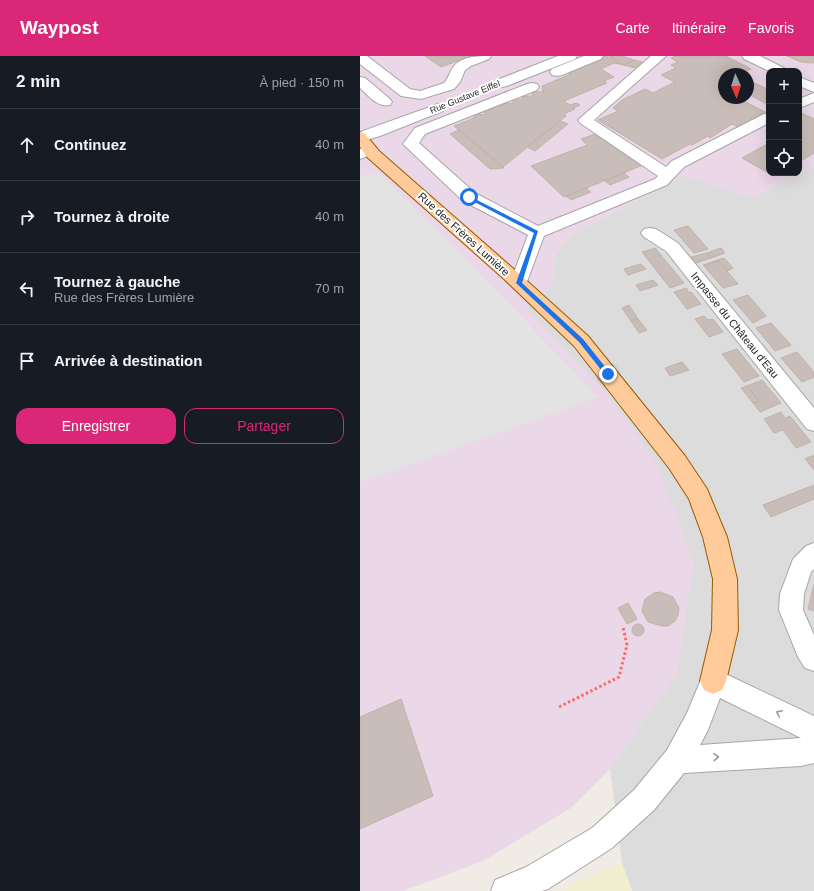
<!DOCTYPE html>
<html lang="fr">
<head>
<meta charset="utf-8">
<style>
  body { margin:0; font-family:Arial,sans-serif; background:#20242c; color:#f1f3f6 }
  .controls { position:absolute; right:12px; top:12px; display:grid; overflow:hidden; border-radius:8px; box-shadow:0 4px 16px #0002 }
  .controls button { width:36px; height:36px; display:grid; place-items:center; padding:0; border:0; border-bottom:1px solid #363941; background:#171b24; color:#f1f3f6; font:20px sans-serif }
  .compass { position:absolute; left:358px; top:12px; width:36px; height:36px; border-radius:50%; background:#171b24; box-shadow:0 4px 16px #0002; rotate:177deg }
  .stop { position:absolute; width:12px; height:12px; margin:-9px; border:3px solid #1a73e8; border-radius:50%; background:#fff }
  .stop.end { background:#1a73e8; border-color:#fff; box-shadow:0 1px 4px #0008 }
  .list { margin:0; padding:0; list-style:none }
  h2 { display:flex; justify-content:space-between; align-items:center; height:52px; margin:0; padding:0 16px; font-size:17px }
  h2 small { font-size:13px; font-weight:400; color:#9ea1a6 }
  .list li { display:grid; grid-template-columns:26px 1fr auto; gap:12px; align-items:center; box-sizing:border-box; height:72px; padding:0 16px; border-top:1px solid #363941 }
  .list b { display:block; font-size:15px; white-space:nowrap }
  .list p { margin:0; font-size:13px; white-space:nowrap; color:#9ea1a6 }
  .list em { font-size:13px; font-style:normal; color:#9ea1a6 }
  .actions { display:flex; gap:8px; padding:12px 16px }
  .actions a { flex:1; padding:9px 0; border:1px solid #db2777; border-radius:12px; text-align:center; font-size:14px; color:#db2777 }
  .actions .main { background:#db2777; color:#fff }
  .icon { flex:none; width:22px; height:22px; fill:none; stroke:currentColor; stroke-width:2; stroke-linecap:round; stroke-linejoin:round }
  .map { position:relative; flex:none; width:454px; height:835px; overflow:hidden }
  header { display:flex; align-items:center; gap:24px; box-sizing:border-box; height:56px; padding:0 20px; background:#db2777; color:#fff }
  header strong { font-size:19px }
  nav { display:flex; gap:22px; margin-inline-start:auto; font-size:14px }
  main { display:flex }
  aside { flex:1; background:#171b24 }
  .map>svg:first-child { display:block }
  .residential { fill:#dddcdc }
  .industrial { fill:#ead7e8; fill-rule:evenodd }
  .farmland { fill:#f0efd0 }
  .parking { fill:#e3e3e3 }
  .building { fill:#c8bdb8; stroke:#c3b1a7 }
  .lines { fill:none; stroke-linecap:round; stroke-linejoin:round }
  .minor-casing { stroke:#a6a6a6; stroke-width:2 }
  .major-casing { stroke:#9a5a00; stroke-width:2 }
  .path { stroke:#ff6a68; stroke-width:3; stroke-dasharray:2.5 2.5; stroke-linecap:butt }
  .minor { fill:#fff; fill-rule:evenodd }
  .major { fill:#ffcb9b; fill-rule:evenodd }
  .oneway { stroke:#9a9a9a }
  .route { fill:#1a73e8 }
  .labels { text-anchor:middle; dominant-baseline:central; stroke-width:4; stroke-linejoin:round; paint-order:stroke }
  .far-street-label { font-size:9px; fill:#1f1f1f; stroke:#fff }
  .street-label { font-size:11px; fill:#1f1f1f; stroke:#fff }
</style>
</head>
<body>
<header>
<strong>Waypost</strong>
<nav><a>Carte</a><a>Itinéraire</a><a>Favoris</a></nav>
</header>
<main>
<aside>
<h2>2 min<small>À pied · 150 m</small></h2>
<ul class="list">
<li><svg class="icon" aria-label="ahead" viewBox="0 0 24 24"><path d="M12 20V5M6 11l6-6 6 6"/></svg><div><b>Continuez</b></div><em>40 m</em></li>
<li><svg class="icon" aria-label="right" viewBox="0 0 24 24"><path d="M7 20v-9h11M14 6l5 5-5 5"/></svg><div><b>Tournez à droite</b></div><em>40 m</em></li>
<li><svg class="icon" aria-label="left" viewBox="0 0 24 24"><path d="M17 20v-9H6M10 6l-5 5 5 5"/></svg><div><b>Tournez à gauche</b><p>Rue des Frères Lumière</p></div><em>70 m</em></li>
<li><svg class="icon" aria-label="arrive" viewBox="0 0 24 24"><path d="M6 21V4h12l-3 4 3 4H6"/></svg><div><b>Arrivée à destination</b></div></li>
</ul>
<div class="actions"><a class="main">Enregistrer</a><a>Partager</a></div>
</aside>
<div class="map">
<svg width="454" height="835" viewBox="0 0 454 835">
  <rect width="100%" height="100%" fill="#f0ece5"/>
  <!-- residential -->
  <polygon class="residential" points="454,110 454,835 272,835 262,807 250,713 317,618 166,252 192,230 196,197 216,176 325,119 391,142"/>
  <!-- industrial -->
  <path class="industrial" d="M 0,0 L 454,0 L 454,110 L 391,142 L 325,119 L 216,176 L 196,197 L 192,230 L 166,252 L 246,336 L 298,410 L 334,508 L 317,618 L 250,713 L 211,752 L 123,805 L 43,835 L 0,835 ZM 409,15 L 439,15 L 439,117 L 409,117 ZM 364,18 L 388,18 L 388,42 L 364,42 Z"/>
  <!-- farmland -->
  <polygon class="farmland" points="262,807 272,835 197,835"/>
  <!-- parking -->
  <polygon class="parking" points="18,116 109,206 238,341 0,426 0,120"/>
  <!-- building -->
  <g class="building">
    <polygon points="65,0 111,0 81,11"/>
    <polygon points="246,0 264,9 254,7 241,13 254,21 244,25 247,27 204,45 210,49 216,47 220,49 213,52 215,53 204,58 206,60 143,111 94,70 114,62 114,59 126,58 121,54 139,47 143,50 143,48 153,47 153,44 163,43 162,40 173,40 172,36 183,36 182,30 211,18 206,15"/>
    <polygon points="249,0 262,0 274,4 264,9"/>
    <polygon points="316,0 366,0 391,13 382,17 383,18 364,18 364,26 356,30 364,35 364,42 378,42 409,58 409,62 380,72 372,68 350,82 348,80 332,89 330,88 302,103 238,64 258,55 253,52 262,44 285,33 293,37 315,26 301,19 316,12 311,9 318,6 311,2"/>
    <polygon points="427,0 454,0 454,7 441,6"/>
    <polygon points="274,4 282,6 275,12 264,9"/>
    <polygon points="388,24 409,34 409,49 388,38"/>
    <polygon points="439,56 454,63 454,97 439,106"/>
    <polygon points="200,65 208,68 175,95 167,91"/>
    <polygon points="99,74 143,111 144,112 130,113 90,78"/>
    <polygon points="238,77 261,96 265,95 283,109 204,141 171,110 227,89 221,83"/>
    <polygon points="409,87 409,117 420,117 414,120 382,102"/>
    <polygon points="264,117 269,121 250,129 245,125"/>
    <polygon points="226,132 231,136 211,144 206,140"/>
    <polygon points="328,170 348,193 334,197 314,174"/>
    <polygon points="295,192 324,227 310,232 282,196"/>
    <polygon points="361,192 365,197 351,202 347,197"/>
    <polygon points="347,197 351,202 336,207 331,201"/>
    <polygon points="364,202 373,212 367,215 359,205 344,210 343,209"/>
    <polygon points="359,205 367,215 378,228 363,232 344,210"/>
    <polygon points="281,208 286,213 268,219 264,213"/>
    <polygon points="293,224 298,229 280,235 276,229"/>
    <polygon points="326,232 329,237 331,236 341,248 327,253 314,236"/>
    <polygon points="388,239 406,260 393,267 373,244"/>
    <polygon points="269,249 278,263 271,265 262,252"/>
    <polygon points="344,260 348,264 353,263 363,276 349,281 335,263"/>
    <polygon points="278,263 287,274 279,277 271,265"/>
    <polygon points="411,267 431,289 415,295 396,272"/>
    <polygon points="377,293 399,320 384,326 362,298"/>
    <polygon points="437,296 454,316 454,321 442,326 421,302"/>
    <polygon points="322,306 329,314 310,320 305,312"/>
    <polygon points="402,324 421,347 400,356 393,347 399,345 387,330"/>
    <polygon points="387,330 399,345 393,347 381,332"/>
    <polygon points="421,356 425,362 430,360 451,386 436,392 423,374 414,377 404,363"/>
    <polygon points="454,399 454,414 445,403"/>
    <polygon points="454,429 454,443 411,461 403,449"/>
    <polygon points="454,528 454,555 448,553"/>
    <polygon points="300,536 313,541 319,552 318,559 315,565 308,570 302,570 288,566 282,555 285,543 294,537"/>
    <polygon points="268,547 277,563 267,568 258,552"/>
    <circle cx="278" cy="574" r="6"/>
    <polygon points="41,643 73,740 0,773 0,661"/>
  </g>
  <g class="lines">
    <defs>
      <g id="minor">
        <path d="M 0,0 L 7,0 L 50,33 L 60,35 L 84,27 C 88,23 89,18 92,13 C 99,0 118,0 131,0 L 129,3 L 111,10 L 105,14 L 100,26 L 94,33 L 61,43 L 41,40 L 0,8 Z"/>
        <polygon points="198,0 217,0 215,3 147,30 142,31 137,30 135,27 137,24"/>
        <polygon points="224,0 243,0 241,3 202,19 197,20 192,19 190,16 192,13"/>
        <polygon points="291,0 306,0 234,64 306,111 312,105 404,58 409,57 409,67 324,111 307,129 184,180 165,231 159,233 153,231 150,227 168,179 103,145 43,88 55,72 167,28 172,27 177,28 179,31 177,34 65,78 59,87 115,137 178,170 295,123 298,120 220,67 218,64"/>
        <polygon points="382,0 400,0 424,12 426,15 409,15 384,3"/>
        <path d="M 0,21 L 5,22 L 30,43 L 32,46 L 30,49 C 18,52 9,40 0,32 Z"/>
        <polygon points="439,21 454,27 454,36 439,30"/>
        <polygon points="454,37 454,46 439,52 439,43"/>
        <polygon points="78,48 83,49 85,52 83,55 20,80 0,86 0,76"/>
        <polygon points="10,89 15,91 18,94 15,97 0,103 0,93"/>
        <polygon points="290,172 296,173 318,187 454,352 454,375 447,373 306,195 284,181 281,177 284,173"/>
        <polygon points="454,487 454,513 451,516 444,538 443,554 454,579 454,615 445,612 438,601 419,554 420,538 433,503 446,490"/>
        <path d="M 353,612 L 454,660 L 454,707 L 441,710 L 324,717 L 294,754 L 252,792 L 188,833 L 182,835 L 131,835 L 135,824 L 166,811 L 232,772 L 274,734 L 307,694 L 327,657 L 344,616 ZM 360,642 L 441,682 L 340,689 L 348,674 Z"/>
      </g>
      <polygon id="major" points="0,76 5,78 19,95 156,215 228,280 325,400 347,433 367,481 377,523 378,574 366,625 362,634 353,638 344,634 340,625 352,574 353,523 343,481 329,443 309,412 214,290 144,223 7,101 0,91"/>
    </defs>
    <!-- minor casing -->
    <use href="#minor" class="minor-casing"/>
    <!-- major casing -->
    <use href="#major" class="major-casing"/>
    <!-- path -->
    <polyline class="path" points="199,651 259,621 267,589 263,571"/>
    <!-- minor -->
    <use href="#minor" class="minor"/>
    <!-- major -->
    <use href="#major" class="major"/>
  </g>
  <!-- one-way arrows -->
  <defs><path id="oneway-chevron" d="M-2-3.5L2.5 0L-2 3.5" fill="none" stroke-width="1.6" stroke-linecap="round" stroke-linejoin="round"/></defs>
  <g class="oneway">
    <use href="#oneway-chevron" transform="translate(419 657) rotate(-154)"/>
    <use href="#oneway-chevron" transform="translate(356 701) rotate(-3)"/>
  </g>
  <!-- route -->
  <polygon class="route" points="109,140 178,175 162,227 223,283 250,317 250,320 246,320 219,286 156,227 174,177 107,142"/>
  <g class="labels">
    <!-- far-street labels -->
    <g class="far-street-label">
      <text transform="translate(105 41) rotate(-22)">Rue Gustave Eiffel</text>
    </g>
    <!-- street labels -->
    <g class="street-label">
      <text transform="translate(104 178) rotate(42)">Rue des Frères Lumière</text>
      <text transform="translate(375 269) rotate(51)">Impasse du Château d'Eau</text>
    </g>
  </g>
</svg>
<div class="controls">
<button>+</button>
<button>−</button>
<button><svg class="icon" aria-label="locate" viewBox="0 0 24 24"><circle cx="12" cy="12" r="6"/><path d="M12 2v4M12 18v4M2 12h4M18 12h4"/></svg></button>
</div>
<svg class="compass" viewBox="-18 -18 36 36"><path d="M0-13l5 13h-10z" fill="#e53935"/><path d="M0 13l5-13h-10z" fill="#9ea1a6"/></svg>
<div class="stop" style="left:109px;top:141px"></div>
<div class="stop end" style="left:248px;top:318px"></div>
</div>
</main>
</body>
</html>
